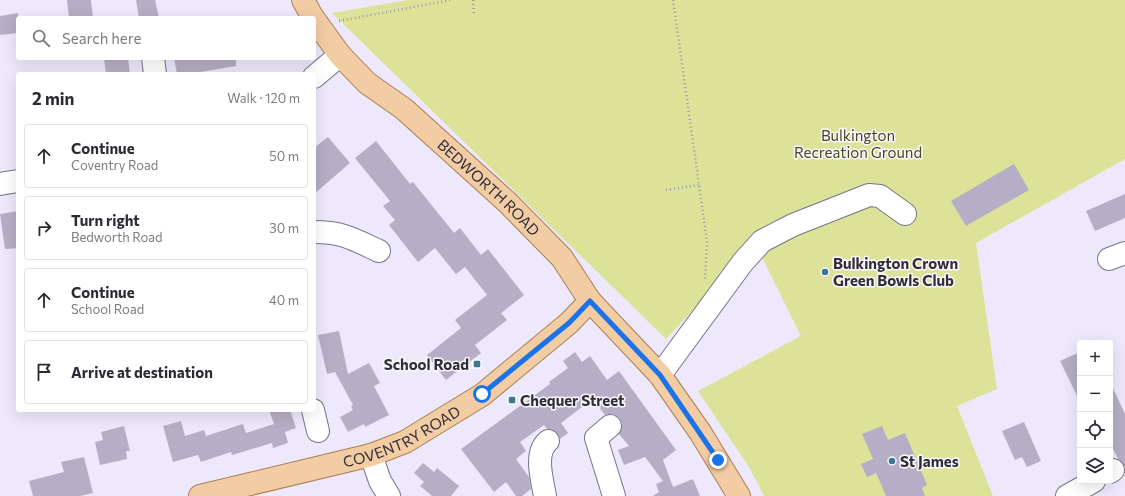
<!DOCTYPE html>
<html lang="en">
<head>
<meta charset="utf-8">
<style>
  body { margin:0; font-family:Commissioner,sans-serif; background:#f2f2f3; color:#2b2b33 }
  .controls { position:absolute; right:12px; bottom:12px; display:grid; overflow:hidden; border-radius:4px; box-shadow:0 4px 16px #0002 }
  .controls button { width:36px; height:36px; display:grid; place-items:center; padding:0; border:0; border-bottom:1px solid #e1e1e2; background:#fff; color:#2b2b33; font:20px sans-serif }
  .stop { position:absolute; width:12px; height:12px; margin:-9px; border:3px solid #1a73e8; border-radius:50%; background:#fff }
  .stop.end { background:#1a73e8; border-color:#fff; box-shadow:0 1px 4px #0008 }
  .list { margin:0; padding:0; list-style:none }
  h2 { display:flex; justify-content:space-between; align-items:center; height:52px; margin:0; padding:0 16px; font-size:17px }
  h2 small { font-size:13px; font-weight:400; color:#7c7c81 }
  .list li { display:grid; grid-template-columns:26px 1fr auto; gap:12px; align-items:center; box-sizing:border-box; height:64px; margin:0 8px 8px; padding:0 8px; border:1px solid #e1e1e2; border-radius:4px }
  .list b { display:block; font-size:15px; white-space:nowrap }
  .list p { margin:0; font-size:13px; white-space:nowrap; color:#7c7c81 }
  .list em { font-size:13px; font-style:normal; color:#7c7c81 }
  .icon { flex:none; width:22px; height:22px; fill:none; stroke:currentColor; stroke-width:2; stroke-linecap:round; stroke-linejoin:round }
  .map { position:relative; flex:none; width:1125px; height:496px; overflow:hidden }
  .search { position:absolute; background:#fff; box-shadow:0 4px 16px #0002; left:16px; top:16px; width:300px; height:44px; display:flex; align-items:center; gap:10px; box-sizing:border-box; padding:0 14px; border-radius:4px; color:#7c7c81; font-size:15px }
  .panel { position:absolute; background:#fff; box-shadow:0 4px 16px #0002; left:16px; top:72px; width:300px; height:340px; border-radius:4px }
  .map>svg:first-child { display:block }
  .green { fill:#dde299 }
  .building { fill:#b6aec6 }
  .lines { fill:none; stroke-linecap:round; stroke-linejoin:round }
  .minor-casing { stroke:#797289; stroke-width:24 }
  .major-casing { stroke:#a97f56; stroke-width:24 }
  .path { stroke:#9d99a8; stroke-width:2.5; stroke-dasharray:1 3; stroke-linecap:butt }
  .minor { stroke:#fff; stroke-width:22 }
  .major { stroke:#f2cca3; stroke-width:22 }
  .route { stroke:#1a73e8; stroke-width:5 }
  .poi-dot { fill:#3b788f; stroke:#f9f8fd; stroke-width:1.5 }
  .labels { text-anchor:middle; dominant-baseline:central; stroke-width:3; stroke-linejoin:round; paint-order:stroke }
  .park-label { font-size:15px; fill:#464720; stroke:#f9f8fd }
  .street-label { font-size:15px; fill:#312e38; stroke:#f9f8fd }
  .poi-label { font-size:15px; font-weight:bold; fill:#312e38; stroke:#f9f8fd; text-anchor:start }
</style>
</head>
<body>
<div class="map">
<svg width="1125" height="496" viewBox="0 0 1125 496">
  <rect width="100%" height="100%" fill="#eee8fc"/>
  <!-- green -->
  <polygon class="green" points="408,0 1125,0 1125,159 976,243 997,389 957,406 993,496 764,496 749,467 698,391 801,336 755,243 666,339 332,13"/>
  <!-- building -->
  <g class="building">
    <polygon points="67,0 91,0 93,18 69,18"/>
    <polygon points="136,0 155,0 159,18 139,18"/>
    <polygon points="18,13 18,33 0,35 0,16"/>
    <polygon points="104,58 128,58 130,74 106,74"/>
    <polygon points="174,58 236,58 236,66 189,74 177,74"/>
    <polygon points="328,137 350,163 314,194 314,148"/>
    <polygon points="376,141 410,184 413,182 454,233 460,228 481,255 488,249 524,295 501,313 507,320 475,345 481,353 446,380 427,355 461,328 455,320 487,295 465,267 456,274 435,248 418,262 389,225 395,220 383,206 390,201 355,158"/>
    <polygon points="1014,164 1029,190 966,226 951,201"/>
    <polygon points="1125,194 1125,218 1095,231 1086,211"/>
    <polygon points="18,211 18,248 5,249 0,214"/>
    <polygon points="339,331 348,374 369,363 380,383 374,386 389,415 365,427 364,424 348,432 340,417 353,410 351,406 353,405 335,372 327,374 318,335"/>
    <polygon points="575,352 582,362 590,356 607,380 619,371 676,450 663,460 673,487 693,479 700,496 653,496 659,492 656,484 663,481 645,457 624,465 618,450 629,446 619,434 622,423 619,418 614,414 605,415 595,402 588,406 586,404 561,423 568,433 560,439 556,432 547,429 544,425 520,442 526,451 516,459 529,477 531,489 522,496 516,496 506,482 494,492 461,449 550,384 549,382 568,368 563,361"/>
    <polygon points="1080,352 1080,402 1060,361"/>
    <polygon points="1110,382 1125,414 1125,468 1123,463 1118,459 1110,442"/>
    <polygon points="269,410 290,410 296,428 285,432 288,443 273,448 272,443 232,455 231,452 201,462 198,455 173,462 163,426 181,421 185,436 204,430 206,436 243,424 246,433 274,424"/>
    <polygon points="1024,422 1041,461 1027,467 1022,457 1015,460 1002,431"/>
    <polygon points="124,426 130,451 126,451 127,459 100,465 95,442 103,440 101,432"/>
    <polygon points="882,426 888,440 905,433 927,485 922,488 925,496 886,496 876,473 867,477 861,464 873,459 862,434"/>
    <polygon points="84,457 93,493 80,496 33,496 29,481 64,472 61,462"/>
    <polygon points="423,463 434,472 437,468 459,486 451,496 432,496 420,486 424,482 414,473"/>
  </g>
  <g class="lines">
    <defs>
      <g id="minor">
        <polyline points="153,58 155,74"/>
        <polyline points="314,77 340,55"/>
        <polyline points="0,184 18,181"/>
        <path d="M 314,232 C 343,232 353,239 379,251"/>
        <polyline points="1109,259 1125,253"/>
        <polyline points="660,375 743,262 762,241 793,225 869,195 880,196 905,214"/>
        <polyline points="313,410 318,431"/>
        <polyline points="610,426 596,438 614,496"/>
        <polyline points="371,455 380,481 389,496"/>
        <polyline points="1110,472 1113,470"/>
        <path d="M 545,496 C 542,479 534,453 548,441"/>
        <polyline points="1067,496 1094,481"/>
      </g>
      <g id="major">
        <polyline points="303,0 313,18"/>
        <path id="s1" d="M 314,19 L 340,55 L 367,83 L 404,109 L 507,202 L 562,258 L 590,301 L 660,375 L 700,432 L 739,496"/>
        <path id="s2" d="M 200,496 L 371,455 L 405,442 L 482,395 L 569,323 L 590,301"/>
      </g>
    </defs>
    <!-- minor casing -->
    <use href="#minor" class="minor-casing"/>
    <!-- major casing -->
    <use href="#major" class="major-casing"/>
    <!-- path -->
    <g class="path">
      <polyline points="473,0 474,14"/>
      <polyline points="673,0 707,242 705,279"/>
      <polyline points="339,21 451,0"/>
      <polyline points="666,190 699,185"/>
    </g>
    <!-- minor -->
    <use href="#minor" class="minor"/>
    <!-- major -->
    <use href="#major" class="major"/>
  </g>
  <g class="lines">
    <!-- route -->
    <polyline class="route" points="482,394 569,323 590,301 660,375 718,460"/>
  </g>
  <!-- markers -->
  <g class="poi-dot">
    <circle cx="825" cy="272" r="4"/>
    <rect x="473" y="360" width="8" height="8" rx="2"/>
    <rect x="508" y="396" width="8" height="8" rx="2"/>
    <circle cx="892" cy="461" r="4"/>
  </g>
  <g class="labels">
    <!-- park labels -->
    <g class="park-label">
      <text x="858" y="135">Bulkington<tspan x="858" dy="17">Recreation Ground</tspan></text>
    </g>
    <!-- street labels -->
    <g class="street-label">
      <text stroke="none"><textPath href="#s1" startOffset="244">BEDWORTH ROAD</textPath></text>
      <text stroke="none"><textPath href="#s2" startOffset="211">COVENTRY ROAD</textPath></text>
    </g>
    <!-- poi labels -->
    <g class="poi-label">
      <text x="833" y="263">Bulkington Crown<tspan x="833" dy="17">Green Bowls Club</tspan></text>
      <text x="469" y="364" text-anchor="end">School Road</text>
      <text x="520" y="400">Chequer Street</text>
      <text x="900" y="461">St James</text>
    </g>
  </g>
</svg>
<div class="controls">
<button>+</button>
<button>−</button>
<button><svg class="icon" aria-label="locate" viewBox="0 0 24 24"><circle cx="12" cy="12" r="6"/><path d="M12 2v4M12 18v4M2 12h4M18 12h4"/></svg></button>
<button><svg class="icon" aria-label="layers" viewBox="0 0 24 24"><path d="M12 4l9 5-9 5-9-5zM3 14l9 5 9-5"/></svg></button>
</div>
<div class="stop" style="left:482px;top:394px"></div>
<div class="stop end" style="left:718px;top:460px"></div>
<div class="search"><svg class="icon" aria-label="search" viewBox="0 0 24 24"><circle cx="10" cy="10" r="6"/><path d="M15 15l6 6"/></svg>Search here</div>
<section class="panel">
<h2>2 min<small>Walk · 120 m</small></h2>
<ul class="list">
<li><svg class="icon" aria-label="ahead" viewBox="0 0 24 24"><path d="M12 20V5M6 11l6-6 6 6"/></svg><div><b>Continue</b><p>Coventry Road</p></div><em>50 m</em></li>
<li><svg class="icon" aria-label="right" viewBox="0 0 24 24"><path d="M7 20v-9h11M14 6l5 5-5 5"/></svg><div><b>Turn right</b><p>Bedworth Road</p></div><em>30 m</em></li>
<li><svg class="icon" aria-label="ahead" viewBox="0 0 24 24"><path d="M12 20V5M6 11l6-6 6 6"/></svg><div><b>Continue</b><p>School Road</p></div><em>40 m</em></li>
<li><svg class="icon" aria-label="arrive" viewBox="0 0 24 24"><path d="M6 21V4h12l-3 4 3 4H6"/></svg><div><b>Arrive at destination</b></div></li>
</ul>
</section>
</div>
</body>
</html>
